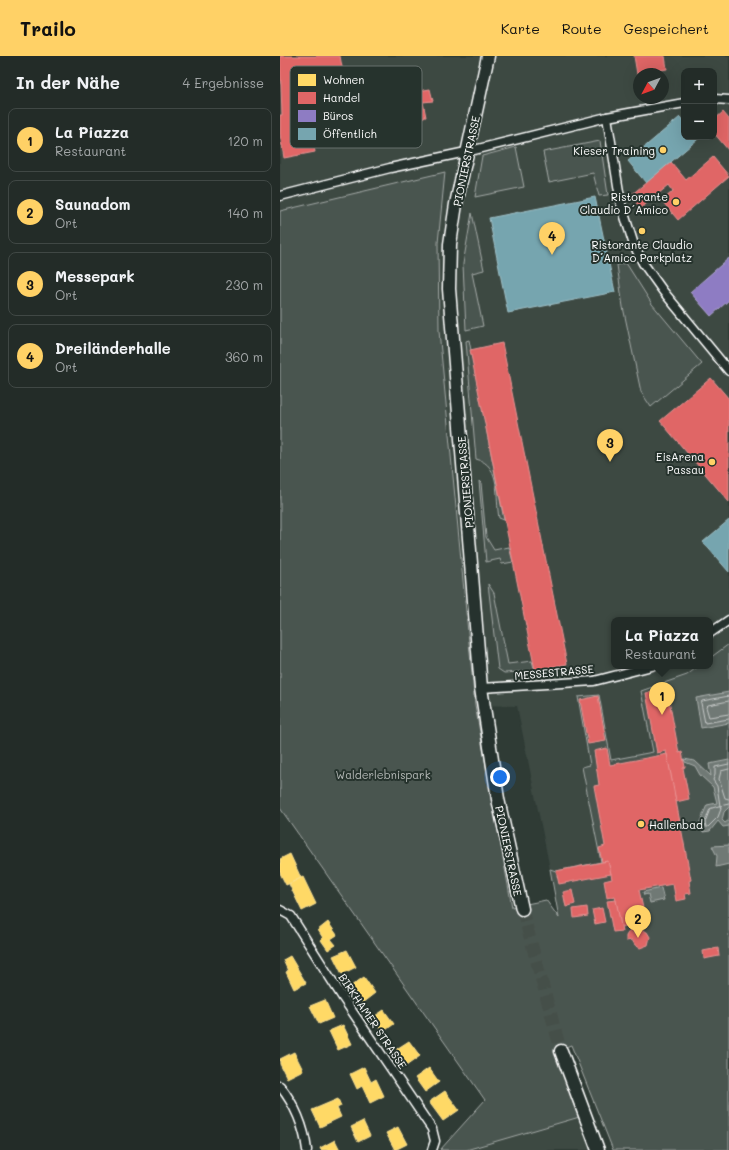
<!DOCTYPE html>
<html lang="de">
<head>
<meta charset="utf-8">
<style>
  body { margin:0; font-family:Mali,sans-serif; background:#2f3834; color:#f1f3f6 }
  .controls { position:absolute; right:12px; top:12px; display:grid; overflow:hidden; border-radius:8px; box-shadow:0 4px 16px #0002 }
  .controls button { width:36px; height:36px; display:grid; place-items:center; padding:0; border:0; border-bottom:1px solid #404845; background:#232c28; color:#f1f3f6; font:20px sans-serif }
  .compass { position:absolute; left:353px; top:12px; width:36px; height:36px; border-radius:50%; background:#232c28; box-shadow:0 4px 16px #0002; rotate:229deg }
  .you { position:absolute; left:220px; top:721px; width:14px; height:14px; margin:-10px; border:3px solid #fff; border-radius:50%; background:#1a73e8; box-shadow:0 0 0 6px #1a73e833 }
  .badge { display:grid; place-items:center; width:26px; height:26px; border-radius:50%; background:#ffd166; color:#111; font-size:13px; font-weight:700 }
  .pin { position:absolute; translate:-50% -33px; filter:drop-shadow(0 1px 2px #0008) }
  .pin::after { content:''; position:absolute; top:21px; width:14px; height:12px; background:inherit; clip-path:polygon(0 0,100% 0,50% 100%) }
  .popup { position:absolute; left:331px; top:561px; width:102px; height:52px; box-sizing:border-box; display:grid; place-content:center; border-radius:8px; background:#232c28; filter:drop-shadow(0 1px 3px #0005); font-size:13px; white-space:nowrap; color:#a3a7a8 }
  .popup b { font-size:15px; color:#f1f3f6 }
  .popup::after { content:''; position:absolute; left:50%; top:100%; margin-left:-8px; border:8px solid transparent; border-top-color:#232c28 }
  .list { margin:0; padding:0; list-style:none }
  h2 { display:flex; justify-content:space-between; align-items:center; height:52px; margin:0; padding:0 16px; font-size:17px }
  h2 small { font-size:13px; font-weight:400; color:#a3a7a8 }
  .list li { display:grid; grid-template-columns:26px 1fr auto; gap:12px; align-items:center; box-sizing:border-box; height:64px; margin:0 8px 8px; padding:0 8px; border:1px solid #404845; border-radius:8px }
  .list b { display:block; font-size:15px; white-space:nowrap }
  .list p { margin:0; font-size:13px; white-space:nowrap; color:#a3a7a8 }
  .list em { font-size:13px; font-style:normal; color:#a3a7a8 }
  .map { position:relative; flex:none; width:449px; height:1094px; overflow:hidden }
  header { display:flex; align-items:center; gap:24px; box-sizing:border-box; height:56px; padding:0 20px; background:#ffd166; color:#111 }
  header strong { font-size:19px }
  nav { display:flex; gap:22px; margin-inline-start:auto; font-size:14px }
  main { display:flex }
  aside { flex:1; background:#232c28 }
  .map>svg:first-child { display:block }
  .built { fill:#3c4842; fill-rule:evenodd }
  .green { fill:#4a544f; stroke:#a4aaa7 }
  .water { fill:#707975; stroke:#a9afac }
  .homes { fill:#ffd966; stroke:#ffe494 }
  .shops { fill:#e06666; stroke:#e99494 }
  .offices { fill:#8e7cc3; stroke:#b0a3d5 }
  .public { fill:#76a5af; stroke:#9fc0c7 }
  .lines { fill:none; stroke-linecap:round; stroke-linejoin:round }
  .shore { stroke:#c6c9c8; stroke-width:1 }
  .secondary-tunnel { stroke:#444f49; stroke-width:12; stroke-dasharray:12 6; stroke-linecap:butt }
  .minor-casing { stroke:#fff; stroke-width:11 }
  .secondary-casing { stroke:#fff; stroke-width:15 }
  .minor { stroke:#26332d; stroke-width:8 }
  .secondary { stroke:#26332d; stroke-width:12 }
  .poi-dot { fill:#ffd166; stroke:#26332d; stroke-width:1.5 }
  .labels { text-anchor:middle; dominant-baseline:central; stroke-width:4; stroke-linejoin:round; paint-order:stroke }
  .poi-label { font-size:11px; fill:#fff; stroke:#26332d; text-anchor:end }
  .street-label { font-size:11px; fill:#fff; stroke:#26332d }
  .park-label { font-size:11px; fill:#b7bbb9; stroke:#26332d }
  .key { fill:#26332d; stroke:#67706c; stroke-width:1 }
  .key-label { font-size:11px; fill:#fff }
</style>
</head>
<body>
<header>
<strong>Trailo</strong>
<nav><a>Karte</a><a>Route</a><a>Gespeichert</a></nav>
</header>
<main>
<aside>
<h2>In der Nähe<small>4 Ergebnisse</small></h2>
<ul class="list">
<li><span class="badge">1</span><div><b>La Piazza</b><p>Restaurant</p></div><em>120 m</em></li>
<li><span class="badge">2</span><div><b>Saunadom</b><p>Ort</p></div><em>140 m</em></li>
<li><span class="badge">3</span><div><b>Messepark</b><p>Ort</p></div><em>230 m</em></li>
<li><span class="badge">4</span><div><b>Dreiländerhalle</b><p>Ort</p></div><em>360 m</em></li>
</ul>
</aside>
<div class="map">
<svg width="449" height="1094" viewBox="0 0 449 1094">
  <rect width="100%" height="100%" fill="#2f3b35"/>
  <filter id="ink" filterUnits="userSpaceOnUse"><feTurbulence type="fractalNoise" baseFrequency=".025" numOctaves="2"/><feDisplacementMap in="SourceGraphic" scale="8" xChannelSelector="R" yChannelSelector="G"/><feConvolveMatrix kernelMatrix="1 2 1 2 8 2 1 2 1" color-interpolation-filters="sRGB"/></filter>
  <g filter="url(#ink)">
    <!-- built -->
    <g class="built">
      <path d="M 0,0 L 449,0 L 449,1012 L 280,863 L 237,650 L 195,649 L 159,275 L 158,187 L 165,117 L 0,155 ZM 404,15 L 434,15 L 434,81 L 404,81 ZM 359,18 L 383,18 L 383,42 L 359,42 ZM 334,564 L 430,564 L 430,610 L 334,610 Z"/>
      <polygon points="303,1060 317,1094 186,1094"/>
    </g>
    <!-- green -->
    <g class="green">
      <polygon points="320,85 328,139 319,140 313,117 269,126 263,96"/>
      <polygon points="236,91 244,131 195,141 202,100"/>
      <polygon points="165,116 158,187 159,275 195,649 232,851 266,844 279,862 270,813 276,815 321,806 302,711 310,709 298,641 319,639 331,704 373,696 361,635 407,619 419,610 430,610 430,602 449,588 449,1094 333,1094 291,989 275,995 303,1060 186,1094 160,1094 205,1044 0,752 0,155"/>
      <polygon points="192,157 204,214 192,217 203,270 186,274 183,208"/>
      <polygon points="346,207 372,248 422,308 371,351 361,336 343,251 337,209"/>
      <path d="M 189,284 L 224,464 L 219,462 C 215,442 222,409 196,403 L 186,285 Z"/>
      <polygon points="199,425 201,427 206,481 214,494 229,491 233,506 222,508 220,503 206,506"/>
      <polygon points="208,528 214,537 228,608 252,605 255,615 224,617 218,613"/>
    </g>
    <!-- water -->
    <g class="water">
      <polygon points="449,636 449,667 421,672 416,642"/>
      <polygon points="404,703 415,705 431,720 429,708 449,704 449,751 444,756 442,764 445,767 449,764 449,770 443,771 438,765 430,775 423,776 420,766 427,749 437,747 433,731 420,719 415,710 405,706"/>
      <polygon points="449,789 449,808 436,811 437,800 432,790"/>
      <polygon points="381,832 384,844 370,847 368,838 364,839 363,836"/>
    </g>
    <!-- homes -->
    <g class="homes">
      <polygon points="10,798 21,822 6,829 0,817 0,803"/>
      <polygon points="23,821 36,848 22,855 9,828"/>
      <polygon points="48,866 57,879 51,883 56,889 48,894 41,884 43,882 38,874"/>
      <polygon points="67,894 76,911 62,918 53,900"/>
      <polygon points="10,900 26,927 14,933 6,916 8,915 3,904"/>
      <polygon points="84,921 95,937 82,947 71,930"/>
      <polygon points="45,944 53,962 39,968 30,950"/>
      <polygon points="104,954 114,968 103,976 92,962"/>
      <polygon points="63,969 72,988 58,994 49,975"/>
      <polygon points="129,985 140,1000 126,1010 115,994"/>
      <polygon points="14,996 23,1014 7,1022 0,1008 0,1003"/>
      <polygon points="84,1011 91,1026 96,1023 104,1040 90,1047 82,1030 77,1033 70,1018"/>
      <polygon points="149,1012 159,1026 145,1036 135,1022"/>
      <polygon points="165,1035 179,1054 163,1065 149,1046"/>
      <polygon points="58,1043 61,1050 57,1052 61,1061 40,1071 32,1054"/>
      <polygon points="83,1065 90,1080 78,1086 71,1071"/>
      <polygon points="118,1071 127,1088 115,1094 106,1077"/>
      <polygon points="55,1084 60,1094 41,1094 40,1092"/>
    </g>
    <!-- shops -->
    <g class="shops">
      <polygon points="0,0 60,0 69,49 28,56 35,96 4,102 0,78 0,59 2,59"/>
      <polygon points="354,0 385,0 387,13 357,18"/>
      <polygon points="150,33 153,45 143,46 146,61 123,65 121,50 112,52 110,40"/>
      <polygon points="100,45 104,70 88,73 83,48"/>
      <polygon points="443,56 449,63 449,95 434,77 434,64"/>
      <polygon points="433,101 449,120 398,164 382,145 393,135 389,129 361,152 350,140 391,106 406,124"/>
      <polygon points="222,287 287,608 255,614 190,294"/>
      <polygon points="431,322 449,343 449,446 380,365"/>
      <polygon points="387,633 399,697 402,696 405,711 403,712 409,743 396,746 386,695 377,697 366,637"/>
      <polygon points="318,640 326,685 308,688 300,644"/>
      <polygon points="327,692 330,709 387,698 411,824 409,825 411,837 405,838 406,843 396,845 393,828 359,834 366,866 341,871 335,840 327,842 324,825 332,823 328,805 322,806 319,792 325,790 314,730 319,729 314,695"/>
      <polygon points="328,805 331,818 279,828 276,815"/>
      <polygon points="292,834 295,848 286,851 283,836"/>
      <polygon points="336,844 342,875 333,876 327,845"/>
      <polygon points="307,851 308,860 294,862 293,853"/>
      <polygon points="322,852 325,866 315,868 312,854"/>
      <polygon points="351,872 354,878 361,874 367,876 370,881 368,889 360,892 355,889 352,884 346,885 346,880"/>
      <polygon points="438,892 439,900 424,903 423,895"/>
    </g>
    <!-- offices -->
    <polygon class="offices" points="449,202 449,244 431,260 410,236"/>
    <!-- public -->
    <g class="public">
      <polygon points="400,61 404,66 404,81 417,81 418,83 366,127 348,105"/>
      <polygon points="315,141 335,236 228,257 209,162"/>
      <polygon points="449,464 449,516 423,486"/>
    </g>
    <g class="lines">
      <!-- shore -->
      <g class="shore">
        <polyline points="449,640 422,645 421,647 425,667 449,663"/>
        <polyline points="449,645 428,649 426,651 429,661 449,658"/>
        <polyline points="449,708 435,711 435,719 433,724 437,730 440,750 449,748"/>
        <polyline points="449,713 441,715 439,723 445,742 449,743"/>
        <polygon points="440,750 441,753 438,761 428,771 426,771 425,766 430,753"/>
      </g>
      <!-- secondary-tunnel -->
      <polyline class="secondary-tunnel" points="242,853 281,995"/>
      <defs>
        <g id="minor">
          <polyline points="434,43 449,44"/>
          <polyline points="327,61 341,148 354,189 363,207 383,235 449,315"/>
          <polyline points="0,140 110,112 186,96 327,61 404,47"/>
          <polyline points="430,577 449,564"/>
          <polyline points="201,632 314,625 372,610"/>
          <polyline points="0,854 11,860 63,942 152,1073 155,1085 152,1094"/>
          <path d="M 0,1030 C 15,1049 24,1070 27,1094"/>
        </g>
        <g id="secondary">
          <polyline points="208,0 176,148 170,188 169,233 201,632 218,743 242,853"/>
          <polyline points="281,995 318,1094"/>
        </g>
      </defs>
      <!-- minor casing -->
      <use href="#minor" class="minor-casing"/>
      <!-- secondary casing -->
      <use href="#secondary" class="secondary-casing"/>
      <!-- minor -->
      <use href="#minor" class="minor"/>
      <!-- secondary -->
      <use href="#secondary" class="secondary"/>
    </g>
  </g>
  <!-- markers -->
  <g class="poi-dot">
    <circle cx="383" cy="94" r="4"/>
    <circle cx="396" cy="146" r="4"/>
    <circle cx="362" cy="175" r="4"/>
    <circle cx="432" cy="406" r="4"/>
    <circle cx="361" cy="768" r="4"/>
  </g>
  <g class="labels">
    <!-- poi labels -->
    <g class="poi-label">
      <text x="375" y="94">Kieser Training</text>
      <text x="388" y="140">Ristorante<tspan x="388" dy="13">Claudio D´Amico</tspan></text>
      <text x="362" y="188" text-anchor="middle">Ristorante Claudio<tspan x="362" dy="13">D´Amico Parkplatz</tspan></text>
      <text x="424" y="400">EisArena<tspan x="424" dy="13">Passau</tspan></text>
      <text x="369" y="768" text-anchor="start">Hallenbad</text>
    </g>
    <!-- street labels -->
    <g class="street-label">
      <text transform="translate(186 105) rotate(-78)">PIONIERSTRASSE</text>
      <text transform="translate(185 426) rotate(-95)">PIONIERSTRASSE</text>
      <text transform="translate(274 616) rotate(-5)">MESSESTRASSE</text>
      <text transform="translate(229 795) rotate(78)">PIONIERSTRASSE</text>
      <text transform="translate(93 965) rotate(56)">BIRKHAMER STRASSE</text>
    </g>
    <!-- park labels -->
    <g class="park-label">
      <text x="103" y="718">Walderlebnispark</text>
    </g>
  </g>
  <!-- legend -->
  <rect x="10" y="10" width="132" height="82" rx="6" class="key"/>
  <rect x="18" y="18" width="18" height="12" fill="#ffd966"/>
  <rect x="18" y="36" width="18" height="12" fill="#e06666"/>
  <rect x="18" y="54" width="18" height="12" fill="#8e7cc3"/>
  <rect x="18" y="72" width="18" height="12" fill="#76a5af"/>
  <g class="key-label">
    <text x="43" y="28">Wohnen</text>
    <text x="43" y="46">Handel</text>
    <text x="43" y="64">Büros</text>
    <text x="43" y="82">Öffentlich</text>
  </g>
</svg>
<div class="controls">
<button>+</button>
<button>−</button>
</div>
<svg class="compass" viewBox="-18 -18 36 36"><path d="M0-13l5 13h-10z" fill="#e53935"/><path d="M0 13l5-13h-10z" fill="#a3a7a8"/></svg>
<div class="you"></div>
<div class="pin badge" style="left:382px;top:659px">1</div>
<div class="popup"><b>La Piazza</b>Restaurant</div>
<div class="pin badge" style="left:358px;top:882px">2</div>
<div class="pin badge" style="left:330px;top:406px">3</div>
<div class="pin badge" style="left:272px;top:199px">4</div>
</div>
</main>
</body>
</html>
